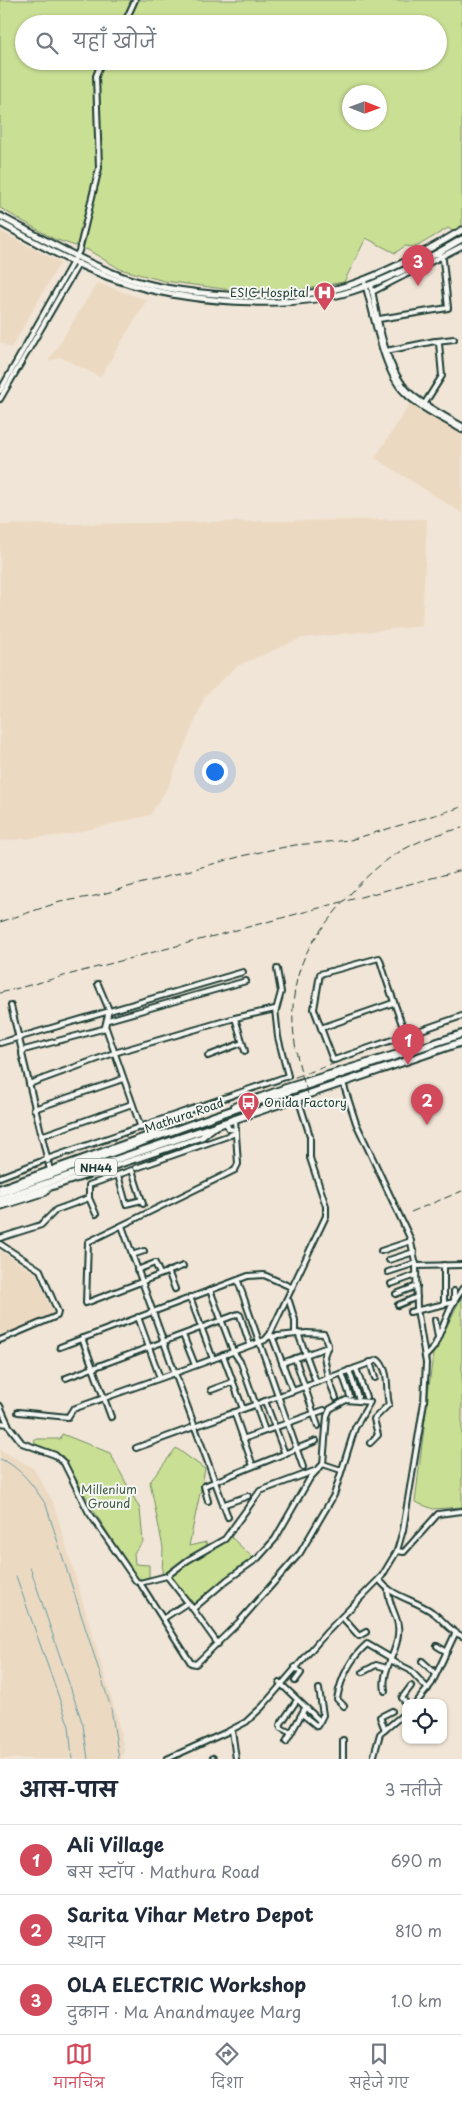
<!DOCTYPE html>
<html lang="hi">
<head>
<meta charset="utf-8">
<style>
  body { margin:0; font-family:"Playpen Sans","Playpen Sans Deva",sans-serif; background:#f6f6f7; color:#1f2937 }
  .controls { position:absolute; right:15px; bottom:15px; display:grid; overflow:hidden; border-radius:10px; box-shadow:0 1px 4px #0004 }
  .controls button { width:45px; height:45px; display:grid; place-items:center; padding:0; border:0; border-bottom:1px solid #e0e1e3; background:#fff; color:#1f2937; font:25px sans-serif }
  .compass { position:absolute; left:342px; top:85px; width:45px; height:45px; border-radius:50%; background:#fff; box-shadow:0 1px 4px #0004; rotate:91deg }
  .you { position:absolute; left:214px; top:771px; width:18px; height:18px; margin:-12px; border:4px solid #fff; border-radius:50%; background:#1a73e8; box-shadow:0 0 0 8px #1a73e833 }
  .badge { display:grid; place-items:center; width:32px; height:32px; border-radius:50%; background:#d1495b; color:#fff; font-size:16px; font-weight:700 }
  .pin { position:absolute; translate:-50% -41px; filter:drop-shadow(0 1px 2px #0008) }
  .pin::after { content:''; position:absolute; top:26px; width:18px; height:15px; background:inherit; clip-path:polygon(0 0,100% 0,50% 100%) }
  .list { margin:0; padding:0; list-style:none }
  h2 { display:flex; justify-content:space-between; align-items:center; height:65px; margin:0; padding:0 20px; font-size:21px }
  h2 small { font-size:16px; font-weight:400; color:#747a83 }
  .list li { display:grid; grid-template-columns:32px 1fr auto; gap:15px; align-items:center; box-sizing:border-box; height:70px; padding:0 20px; border-top:1px solid #e0e1e3 }
  .list b { display:block; font-size:19px; white-space:nowrap }
  .list p { margin:0; font-size:16px; white-space:nowrap; color:#747a83 }
  .list em { font-size:16px; font-style:normal; color:#747a83 }
  .icon { flex:none; width:28px; height:28px; fill:none; stroke:currentColor; stroke-width:2; stroke-linecap:round; stroke-linejoin:round }
  .map { position:relative; flex:none; width:462px; height:1759px; overflow:hidden }
  .search { position:absolute; background:#fff; box-shadow:0 1px 4px #0004; left:15px; right:15px; top:15px; height:55px; display:flex; align-items:center; gap:12px; box-sizing:border-box; padding:0 18px; border-radius:28px; color:#747a83; font-size:19px }
  .sheet { height:275px; background:#fff }
  nav { display:flex; justify-content:space-around; align-items:center; box-sizing:border-box; height:70px; border-top:1px solid #e0e1e3; background:#fff; font-size:14px; color:#747a83 }
  nav a { display:grid; justify-items:center; gap:2px }
  nav .on { color:#d1495b }
  .map>svg:first-child { display:block }
  .built { fill:#ecd9c2 }
  .green { fill:#c9df94; stroke:#748e64; fill-rule:evenodd }
  .lines { fill:none; stroke-linecap:round; stroke-linejoin:round }
  .stream { stroke:#639ea4; stroke-width:1 }
  .minor-casing { stroke:#1f3d34; stroke-width:8 }
  .major-casing { stroke:#1f3d34; stroke-width:9 }
  .highway-casing { stroke:#1f3d34; stroke-width:10 }
  .minor { stroke:#f6f6f2; stroke-width:4 }
  .major { stroke:#f6f6f2; stroke-width:5 }
  .highway { stroke:#f6f6f2; stroke-width:6 }
  .rail { stroke:#1f3d34; stroke-width:1; stroke-dasharray:8 4; stroke-linecap:butt }
  .labels { text-anchor:middle; dominant-baseline:central; stroke-width:4; stroke-linejoin:round; paint-order:stroke }
  .shield { fill:#f6f6f2; stroke:#60746d; stroke-width:1 }
  .shield-label { font-size:11px; font-weight:bold; fill:#1f3d34 }
  .poi-label { font-size:12px; fill:#1f3d34; stroke:#f6f6f2; text-anchor:end }
  .street-label { font-size:12px; fill:#1f3d34; stroke:#f6f6f2 }
  .park-label { font-size:12px; fill:#415d47; stroke:#f6f6f2 }
</style>
</head>
<body>
<div class="map">
<svg width="462" height="1759" viewBox="0 0 462 1759">
  <rect width="100%" height="100%" fill="#f0e5d6"/>
  <filter id="ink" filterUnits="userSpaceOnUse"><feTurbulence type="fractalNoise" baseFrequency=".02" numOctaves="2"/><feDisplacementMap in="SourceGraphic" scale="10" xChannelSelector="R" yChannelSelector="G"/><feConvolveMatrix kernelMatrix="1 2 1 2 8 2 1 2 1" color-interpolation-filters="sRGB"/></filter>
  <g filter="url(#ink)">
    <!-- built -->
    <g class="built">
      <polygon points="0,231 60,263 11,348 0,342"/>
      <polygon points="97,283 147,300 100,377 60,357 48,362"/>
      <polygon points="411,402 462,433 462,513 375,458"/>
      <polygon points="427,519 422,626 302,638 237,666 205,696 168,787 150,815 65,835 0,841 0,525"/>
      <polygon points="0,1251 36,1274 54,1314 0,1339"/>
      <polygon points="0,1450 33,1468 53,1502 117,1717 124,1751 121,1759 0,1759"/>
    </g>
    <!-- green -->
    <g class="green">
      <path d="M 0,0 L 462,0 L 462,228 L 454,232 L 448,228 L 416,247 L 405,246 L 395,253 L 366,238 L 344,282 L 299,290 L 239,291 L 164,281 L 120,269 L 88,250 L 54,239 L 0,208 ZM 24,24 L 438,24 L 438,61 L 24,61 ZM 350,92 L 380,92 L 380,122 L 350,122 Z"/>
      <polygon points="462,1296 462,1507 433,1509 415,1502 433,1354"/>
      <polygon points="62,1434 110,1453 140,1509 143,1542 134,1553 135,1564 149,1565 149,1577 138,1580 97,1516 63,1456 34,1445 35,1439 60,1439"/>
      <polygon points="176,1448 205,1469 189,1546 206,1542 207,1547 230,1536 255,1560 191,1612 167,1574 162,1575 163,1548 150,1482"/>
    </g>
    <g class="lines">
      <!-- stream -->
      <g class="stream">
        <path d="M 0,1459 C 20,1466 35,1488 46,1505 L 111,1708 L 119,1759"/>
        <polyline points="30,1567 83,1725 88,1759"/>
        <polyline points="16,1576 69,1726 72,1759"/>
      </g>
      <defs>
        <g id="minor">
          <polyline points="124,24 135,0"/>
          <path d="M 365,284 C 374,314 383,371 404,392 C 419,408 444,419 462,430"/>
          <path d="M 371,284 C 377,317 385,369 410,393 C 424,406 445,416 462,426"/>
          <polyline points="372,292 462,246"/>
          <polyline points="379,319 448,308 443,260 438,253"/>
          <polyline points="437,341 454,339"/>
          <polyline points="386,351 435,341 439,343 442,376 425,403"/>
          <polyline points="0,391 79,251 99,168 96,76 102,61"/>
          <polyline points="0,399 79,263"/>
          <polyline points="98,984 109,1010 105,1027"/>
          <polyline points="11,1006 22,1051"/>
          <polyline points="276,1010 281,992 277,969"/>
          <polyline points="108,1020 246,981"/>
          <polyline points="321,1028 393,1003"/>
          <polyline points="0,1043 243,972"/>
          <path d="M 411,1051 C 401,1020 389,990 380,960 L 379,958 L 320,974 L 314,1009 L 333,1060 L 334,1060 L 462,1016"/>
          <polyline points="208,1056 242,1043"/>
          <polyline points="29,1084 114,1053 235,1018 245,1051"/>
          <polyline points="234,1106 286,1087 401,1052"/>
          <polyline points="34,1109 123,1079"/>
          <polyline points="226,1123 229,1129 236,1130"/>
          <polyline points="41,1136 132,1104"/>
          <polyline points="136,1168 236,1133"/>
          <polyline points="50,1170 22,1054 24,1050 106,1028 141,1128"/>
          <polyline points="118,1175 126,1204 142,1200"/>
          <polyline points="0,1177 47,1159 288,1076 278,1037 275,1009 235,1018"/>
          <polyline points="89,1198 96,1214"/>
          <polyline points="0,1207 45,1193 48,1189"/>
          <polyline points="122,1226 175,1373 265,1340 270,1334 326,1216 326,1206 310,1158 310,1136 298,1098"/>
          <polyline points="0,1238 41,1225 56,1210 89,1198 89,1185 132,1170 143,1204"/>
          <polyline points="0,1244 40,1270 58,1312 57,1316 0,1340"/>
          <polyline points="381,1251 411,1241"/>
          <polyline points="132,1255 144,1251"/>
          <polyline points="389,1260 414,1252"/>
          <polyline points="444,1265 444,1304"/>
          <polyline points="183,1266 86,1303 88,1242 235,1170 238,1164 235,1120"/>
          <polyline points="416,1266 462,1265"/>
          <polyline points="137,1270 155,1263 160,1274"/>
          <polyline points="168,1271 175,1289"/>
          <polyline points="388,1272 416,1263"/>
          <polyline points="238,1281 303,1467"/>
          <polyline points="391,1284 416,1275"/>
          <polyline points="210,1290 233,1351 241,1363 265,1431"/>
          <polyline points="396,1294 417,1286"/>
          <polyline points="190,1297 213,1359"/>
          <polyline points="289,1301 295,1320 295,1333"/>
          <polyline points="398,1305 417,1297"/>
          <polyline points="410,1312 454,1302 454,1291"/>
          <polyline points="138,1317 160,1378"/>
          <polyline points="435,1320 438,1337"/>
          <polyline points="298,1333 316,1382"/>
          <polyline points="183,1335 195,1365"/>
          <polyline points="272,1336 293,1391"/>
          <polyline points="268,1337 307,1333 324,1334 328,1345 324,1356 328,1378 336,1398"/>
          <polyline points="82,1338 111,1417"/>
          <polyline points="60,1347 248,1276 264,1275 291,1287"/>
          <polyline points="223,1355 243,1409"/>
          <polyline points="425,1357 434,1347 451,1307 462,1289"/>
          <polyline points="295,1358 318,1426"/>
          <polyline points="370,1362 375,1378"/>
          <polyline points="282,1363 328,1347"/>
          <polyline points="356,1368 366,1397"/>
          <polyline points="349,1370 358,1397"/>
          <polyline points="342,1373 350,1396"/>
          <polyline points="66,1378 238,1314 240,1315 250,1345"/>
          <polyline points="211,1390 233,1382"/>
          <polyline points="265,1401 285,1454"/>
          <polyline points="0,1406 9,1426 22,1443 55,1455 64,1463 88,1511 136,1581 140,1583 167,1576 193,1609 227,1580 258,1558 275,1539 310,1478 323,1464 327,1416 330,1409 346,1400 370,1402 355,1428 334,1495 300,1553 239,1622 196,1664 191,1663 140,1583"/>
          <polyline points="18,1412 68,1417 73,1409 175,1373 228,1517"/>
          <polyline points="234,1412 253,1466"/>
          <polyline points="0,1423 8,1424"/>
          <polyline points="243,1439 324,1410"/>
          <path d="M 136,1448 L 378,1360 C 391,1372 385,1390 389,1404 L 374,1419 L 378,1435 L 370,1443"/>
          <polyline points="323,1464 341,1470"/>
          <polyline points="208,1501 204,1486 316,1441"/>
          <polyline points="222,1505 248,1496"/>
          <polyline points="397,1551 404,1552 438,1514 462,1511"/>
          <polyline points="167,1576 188,1560 225,1539 260,1491 317,1470"/>
          <path d="M 379,1579 C 391,1597 414,1599 432,1612 C 443,1619 449,1631 462,1636"/>
          <polyline points="193,1609 218,1644"/>
          <polyline points="342,1617 359,1636 366,1632"/>
          <polyline points="164,1618 187,1603"/>
          <polyline points="437,1646 447,1652"/>
          <polyline points="390,1660 410,1670 428,1689"/>
          <polyline points="422,1661 436,1674"/>
          <polyline points="295,1667 301,1673 295,1681"/>
          <polyline points="363,1672 376,1665 387,1668"/>
          <polyline points="280,1683 320,1721 323,1715 319,1689"/>
          <path d="M 385,1691 C 381,1670 396,1656 398,1635 C 401,1619 388,1606 388,1590"/>
          <polyline points="406,1703 402,1698 411,1686"/>
          <polyline points="416,1703 432,1683 455,1634"/>
          <path d="M 344,1706 L 337,1699 C 341,1677 350,1659 367,1644 L 391,1658"/>
          <polyline points="302,1714 317,1726 320,1721"/>
          <polyline points="232,1730 236,1759"/>
          <polyline points="385,1730 380,1717 392,1711"/>
          <polyline points="291,1733 281,1728 280,1725 297,1700"/>
          <polyline points="343,1740 343,1759"/>
          <polyline points="286,1742 305,1708"/>
          <polyline points="167,1759 227,1732 246,1722 262,1707 326,1633 382,1576 397,1551 403,1530 424,1402 426,1363 417,1309 416,1266 410,1238 356,1123 343,1083"/>
          <polyline points="212,1759 213,1758"/>
          <polyline points="373,1759 380,1734 406,1712"/>
        </g>
        <g id="major">
          <path d="M 0,216 C 38,236 75,258 115,274 C 171,297 292,304 350,285 C 389,272 427,251 462,230"/>
          <path d="M 0,223 C 39,244 78,267 120,281 C 182,302 289,311 352,291 C 390,279 428,259 462,239"/>
          <polyline points="0,1188 152,1134 164,1134"/>
          <polyline points="0,1204 202,1137 214,1127"/>
        </g>
        <g id="highway">
          <polyline points="0,1193 217,1115 462,1034"/>
          <polyline points="0,1199 462,1042"/>
        </g>
      </defs>
      <!-- minor casing -->
      <use href="#minor" class="minor-casing"/>
      <!-- major casing -->
      <use href="#major" class="major-casing"/>
      <!-- highway casing -->
      <use href="#highway" class="highway-casing"/>
      <!-- minor -->
      <use href="#minor" class="minor"/>
      <!-- major -->
      <use href="#major" class="major"/>
      <!-- highway -->
      <use href="#highway" class="highway"/>
      <!-- rail -->
      <g class="rail">
        <polyline points="0,922 60,902 95,896 246,855 295,845 350,840 462,807"/>
        <polyline points="0,993 462,870"/>
        <path d="M 312,1105 C 294,1058 283,1005 305,956 C 314,936 330,918 345,900 C 379,860 410,840 462,828"/>
        <polyline points="0,1180 462,1019"/>
        <polyline points="411,1212 462,1191"/>
      </g>
    </g>
  </g>
  <!-- icons -->
  <defs>
    <symbol id="hospital-pin" viewBox="-11 -11 22 30"><path d="M0 17L-7.5 6A9.5 9.5 0 1 1 7.5 6Z" fill="#d1495b" stroke="#f6f6f2"/><path d="M-5-5h3v3.5h4V-5h3V5h-3V1.5h-4V5h-3Z" fill="#fff"/></symbol>
    <symbol id="bus-pin" viewBox="-11 -11 22 30"><path d="M0 17L-7.5 6A9.5 9.5 0 1 1 7.5 6Z" fill="#d1495b" stroke="#f6f6f2"/><path d="M-5-6H5V4H4V6H2V4H-2V6H-4V4H-5ZM-3.5-4V0h7V-4ZM-3.5 1.2v1.5H-2V1.2ZM2 1.2v1.5H3.5V1.2Z" fill="#fff"/></symbol>
  </defs>
  <g fill-rule="evenodd">
    <use href="#hospital-pin" x="312" y="280" width="25" height="34"/>
    <use href="#bus-pin" x="236" y="1090" width="25" height="34"/>
  </g>
  <g class="labels">
    <!-- shield labels -->
    <rect class="shield" x="75" y="1158.5" width="42" height="17" rx="4"/>
    <g class="shield-label">
      <text x="96" y="1167">NH44</text>
    </g>
    <!-- poi labels -->
    <g class="poi-label">
      <text x="309" y="292">ESIC Hospital</text>
      <text x="264" y="1102" text-anchor="start">Onida Factory</text>
    </g>
    <!-- street labels -->
    <g class="street-label">
      <text transform="translate(184 1115) rotate(-19)">Mathura Road</text>
    </g>
    <!-- park labels -->
    <g class="park-label">
      <text x="109" y="1489">Millenium<tspan x="109" dy="14">Ground</tspan></text>
    </g>
  </g>
</svg>
<div class="controls">
<button><svg class="icon" aria-label="locate" viewBox="0 0 24 24"><circle cx="12" cy="12" r="6"/><path d="M12 2v4M12 18v4M2 12h4M18 12h4"/></svg></button>
</div>
<svg class="compass" viewBox="-18 -18 36 36"><path d="M0-13l5 13h-10z" fill="#e53935"/><path d="M0 13l5-13h-10z" fill="#747a83"/></svg>
<div class="you"></div>
<div class="pin badge" style="left:408px;top:1065px">1</div>
<div class="pin badge" style="left:427px;top:1125px">2</div>
<div class="pin badge" style="left:418px;top:286px">3</div>
<div class="search"><svg class="icon" aria-label="search" viewBox="0 0 24 24"><circle cx="10" cy="10" r="6"/><path d="M15 15l6 6"/></svg>यहाँ खोजें</div>
</div>
<section class="sheet">
<h2>आस-पास<small>3 नतीजे</small></h2>
<ul class="list">
<li><span class="badge">1</span><div><b>Ali Village</b><p>बस स्टॉप · Mathura Road</p></div><em>690 m</em></li>
<li><span class="badge">2</span><div><b>Sarita Vihar Metro Depot</b><p>स्थान</p></div><em>810 m</em></li>
<li><span class="badge">3</span><div><b>OLA ELECTRIC Workshop</b><p>दुकान · Ma Anandmayee Marg</p></div><em>1.0 km</em></li>
</ul>
</section>
<nav>
<a class="on"><svg class="icon" aria-label="map" viewBox="0 0 24 24"><path d="M3 6l6-2 6 2 6-2v14l-6 2-6-2-6 2zM9 4v14M15 6v14"/></svg>मानचित्र</a>
<a><svg class="icon" aria-label="directions" viewBox="0 0 24 24"><path d="M12 3l9 9-9 9-9-9zM9 14v-3h6M13 9l2 2-2 2"/></svg>दिशा</a>
<a><svg class="icon" aria-label="saved" viewBox="0 0 24 24"><path d="M7 4h10v16l-5-4-5 4z"/></svg>सहेजे गए</a>
</nav>
</body>
</html>
